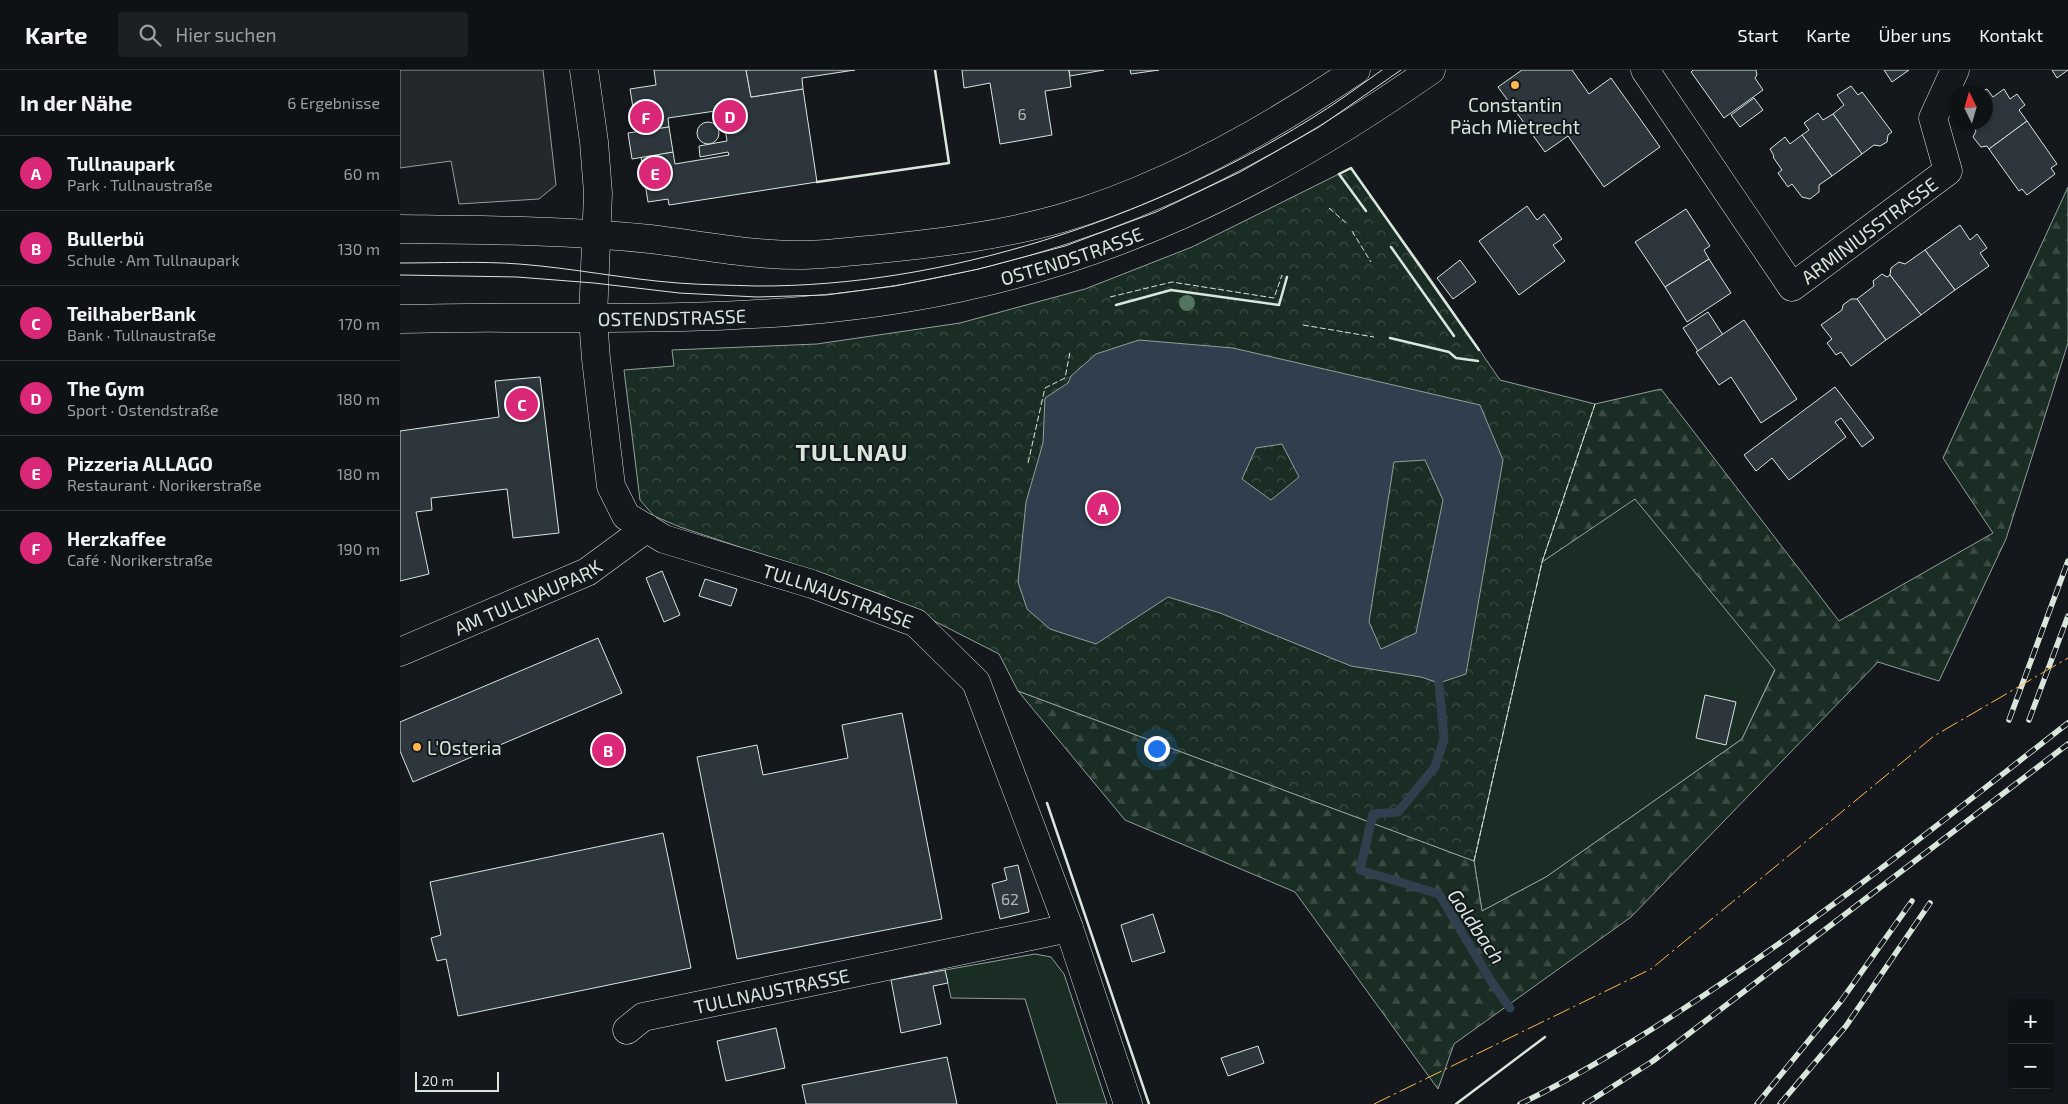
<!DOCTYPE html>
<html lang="de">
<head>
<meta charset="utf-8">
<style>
  body { margin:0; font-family:"Exo 2",sans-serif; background:#1d2022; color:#f1f3f6 }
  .controls { position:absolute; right:15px; bottom:15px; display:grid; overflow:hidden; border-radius:5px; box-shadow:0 2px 8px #0003 }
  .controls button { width:45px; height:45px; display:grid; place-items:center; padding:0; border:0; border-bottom:1px solid #2f3234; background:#0f1215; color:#f1f3f6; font:25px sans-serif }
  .compass { position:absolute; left:1548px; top:15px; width:45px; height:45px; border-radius:50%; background:#0f1215; box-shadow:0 2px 8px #0003; rotate:355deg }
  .scale { position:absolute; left:15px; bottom:12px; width:84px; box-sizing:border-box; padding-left:5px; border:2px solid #d8e6dc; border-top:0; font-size:14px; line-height:18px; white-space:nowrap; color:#d8e6dc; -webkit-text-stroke:4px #14181c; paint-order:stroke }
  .you { position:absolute; left:756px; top:678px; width:18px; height:18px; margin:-12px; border:4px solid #fff; border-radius:50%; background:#1a73e8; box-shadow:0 0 0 8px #1a73e833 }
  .badge { display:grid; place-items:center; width:32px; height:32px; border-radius:50%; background:#db2777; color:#fff; font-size:16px; font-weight:700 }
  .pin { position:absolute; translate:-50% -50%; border:2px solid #fff; box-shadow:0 1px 5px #0006 }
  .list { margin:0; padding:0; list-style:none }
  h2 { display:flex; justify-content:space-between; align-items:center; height:65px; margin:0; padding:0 20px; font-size:21px }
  h2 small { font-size:16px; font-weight:400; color:#9b9ea0 }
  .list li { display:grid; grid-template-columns:32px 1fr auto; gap:15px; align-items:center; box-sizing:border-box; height:75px; padding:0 20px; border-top:1px solid #2f3234 }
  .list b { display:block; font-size:19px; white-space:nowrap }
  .list p { margin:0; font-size:16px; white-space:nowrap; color:#9b9ea0 }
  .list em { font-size:16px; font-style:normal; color:#9b9ea0 }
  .icon { flex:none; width:28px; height:28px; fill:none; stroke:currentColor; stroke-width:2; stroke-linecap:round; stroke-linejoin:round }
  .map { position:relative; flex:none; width:1668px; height:1034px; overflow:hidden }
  header { display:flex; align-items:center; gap:30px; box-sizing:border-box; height:70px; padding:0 25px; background:#0f1215; border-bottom:1px solid #2f3234 }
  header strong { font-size:24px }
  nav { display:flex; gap:28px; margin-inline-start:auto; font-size:18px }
  .search { width:350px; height:45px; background:#1d2022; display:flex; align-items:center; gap:12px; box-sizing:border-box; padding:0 18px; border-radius:5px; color:#9b9ea0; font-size:19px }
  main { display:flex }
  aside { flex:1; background:#0f1215 }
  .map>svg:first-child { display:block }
  .grass { fill:#1a2d24; stroke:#939e99 }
  .forest { fill:url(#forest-firs); stroke:#939e99 }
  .park { fill:url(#park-crowns); stroke:#939e99 }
  .parking { fill:#24282b; stroke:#939e99 }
  .water { fill:#2f3f4d; stroke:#939e99; fill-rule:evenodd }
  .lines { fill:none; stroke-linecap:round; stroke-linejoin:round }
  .stream { stroke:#2f3f4d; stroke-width:9 }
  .building { fill:#2c363c; stroke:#d8e6dc }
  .minor-casing { stroke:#d8e6dc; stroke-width:29 }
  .major-casing { stroke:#d8e6dc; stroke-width:29 }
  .minor { stroke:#14181c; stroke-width:28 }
  .major { stroke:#14181c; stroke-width:28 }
  .tram { stroke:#d8e6dc; stroke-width:1 }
  .rail-casing { stroke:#d8e6dc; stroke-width:5.5 }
  .rail { stroke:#14181c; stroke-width:4; stroke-dasharray:11; stroke-linecap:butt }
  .fence { stroke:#d8e6dc; stroke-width:1; stroke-dasharray:6 2.5; stroke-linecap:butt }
  .wall { stroke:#d8e6dc; stroke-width:2.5 }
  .power { stroke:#ffb74d; stroke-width:1; stroke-dasharray:18 4 2.5 4; stroke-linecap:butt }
  .tree { fill:#55745f }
  .poi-dot { fill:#ffb74d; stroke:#14181c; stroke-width:2 }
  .labels { text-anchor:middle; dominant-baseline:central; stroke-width:4; stroke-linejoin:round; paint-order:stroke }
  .number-label { font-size:16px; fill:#adbab4 }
  .poi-label { font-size:19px; fill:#d8e6dc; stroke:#14181c }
  .street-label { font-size:19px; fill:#d8e6dc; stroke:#14181c }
  .water-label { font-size:20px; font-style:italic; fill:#d8e6dc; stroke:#14181c }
  .district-label { font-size:24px; font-weight:bold; letter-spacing:1px; fill:#d8e6dc; stroke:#14181c }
</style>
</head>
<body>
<header>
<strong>Karte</strong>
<div class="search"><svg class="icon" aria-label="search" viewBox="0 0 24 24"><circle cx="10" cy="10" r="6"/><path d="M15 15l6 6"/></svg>Hier suchen</div>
<nav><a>Start</a><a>Karte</a><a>Über uns</a><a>Kontakt</a></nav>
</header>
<main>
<aside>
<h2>In der Nähe<small>6 Ergebnisse</small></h2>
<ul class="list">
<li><span class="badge">A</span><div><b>Tullnaupark</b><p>Park · Tullnaustraße</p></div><em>60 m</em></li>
<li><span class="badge">B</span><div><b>Bullerbü</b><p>Schule · Am Tullnaupark</p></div><em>130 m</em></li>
<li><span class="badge">C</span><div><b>TeilhaberBank</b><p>Bank · Tullnaustraße</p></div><em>170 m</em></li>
<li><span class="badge">D</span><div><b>The Gym</b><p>Sport · Ostendstraße</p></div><em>180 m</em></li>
<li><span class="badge">E</span><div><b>Pizzeria ALLAGO</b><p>Restaurant · Norikerstraße</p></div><em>180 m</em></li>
<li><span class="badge">F</span><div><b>Herzkaffee</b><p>Café · Norikerstraße</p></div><em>190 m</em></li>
</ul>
</aside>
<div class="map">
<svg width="1668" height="1034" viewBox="0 0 1668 1034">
  <defs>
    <pattern id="forest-firs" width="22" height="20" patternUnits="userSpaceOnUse" patternTransform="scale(1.25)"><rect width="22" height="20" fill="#1a2d24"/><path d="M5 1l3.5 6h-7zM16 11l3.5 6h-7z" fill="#3b4b43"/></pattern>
    <pattern id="park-crowns" width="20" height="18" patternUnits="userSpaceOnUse" patternTransform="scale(1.25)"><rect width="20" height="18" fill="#1a2d24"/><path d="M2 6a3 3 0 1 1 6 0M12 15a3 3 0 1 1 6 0" fill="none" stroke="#3b4b43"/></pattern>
  </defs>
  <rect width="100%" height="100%" fill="#14181c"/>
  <!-- grass -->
  <g class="grass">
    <polygon points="1235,428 1375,599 1342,669 1146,807 1082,841 1074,791 1142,492"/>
    <polygon points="635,884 651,887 664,904 707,1034 657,1034 625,929 551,928 545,900"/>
  </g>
  <!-- forest -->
  <polygon class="forest" points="1668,117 1668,273 1606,469 1539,611 1478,592 1231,847 1054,974 1038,1019 895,822 725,750 618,621 1074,791 1082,841 1146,807 1342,669 1375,600 1235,429 1142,492 1195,334 1261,319 1439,551 1593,463 1543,388"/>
  <!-- park -->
  <polygon class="park" points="951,98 1028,205 1100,310 1195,334 1142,492 1074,791 618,621 599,584 483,525 280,457 254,446 240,430 224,300 274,296 272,280 417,274 560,253 685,219 792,177"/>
  <!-- parking -->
  <polygon class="parking" points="0,0 143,0 156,115 139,129 59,134 51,91 0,98"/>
  <!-- water -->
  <path class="water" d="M 739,270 L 833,278 L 1080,335 L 1103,390 L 1066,604 L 1039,613 L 1021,607 L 951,596 L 820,543 L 768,527 L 696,574 L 650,559 L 627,539 L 618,512 L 626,432 L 643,373 L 645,328 L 668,313 L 671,306 L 696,284 ZM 882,374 L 899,407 L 871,430 L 842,409 L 856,378 ZM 1025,390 L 1043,430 L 1016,563 L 981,579 L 969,552 L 994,392 Z"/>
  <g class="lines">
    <!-- stream -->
    <polyline class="stream" points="1039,613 1044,669 1035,697 998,742 973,744 960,800 1039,824 1091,911 1110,938"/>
  </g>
  <!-- building -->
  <g class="building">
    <polygon points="254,0 346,0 351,27 403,19 417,112 269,135 268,129 248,132 241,87 273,82 275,94 329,85 328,82 300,87 299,76 327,71 322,40 268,48 269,57 237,62 230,19 256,15"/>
    <polygon points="346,0 455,0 402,8 403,19 351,27"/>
    <polygon points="562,0 669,0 671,17 645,21 652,65 600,74 590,13 564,18"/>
    <polygon points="669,0 704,0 670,6"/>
    <polygon points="730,0 759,0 731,4"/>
    <polygon points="1122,0 1172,0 1189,24 1211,8 1260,77 1204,117 1168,66 1145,82 1098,17"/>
    <polygon points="1293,0 1356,0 1357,5 1355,8 1363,20 1324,48 1291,2"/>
    <polygon points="1484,0 1509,0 1492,12"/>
    <polygon points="1652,0 1668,0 1657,8"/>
    <polygon points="1451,16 1458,25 1462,22 1492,62 1488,65 1487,72 1480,76 1474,75 1462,84 1433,44 1444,35 1437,25"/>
    <polygon points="1587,19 1593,27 1604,19 1610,29 1617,24 1625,35 1619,40 1627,51 1589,79 1587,76 1581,77 1573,67 1576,61 1570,52 1586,52 1586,22 1581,22"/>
    <polygon points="1354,28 1363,40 1340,57 1331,45"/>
    <polygon points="1418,43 1423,50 1433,44 1462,84 1432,106 1402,65 1409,60 1404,53"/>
    <polygon points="1627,51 1657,94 1651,98 1655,104 1627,125 1622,119 1619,121 1589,79"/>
    <circle cx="308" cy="63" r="11"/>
    <polygon points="269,57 273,82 232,89 228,63"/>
    <polygon points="1402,65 1432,106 1419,115 1419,122 1410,129 1402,127 1392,114 1388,117 1378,103 1382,100 1373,87 1374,86 1370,79 1385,67 1390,74"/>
    <polygon points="1127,136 1137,150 1144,144 1162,169 1153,175 1165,191 1119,225 1079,171"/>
    <polygon points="1286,139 1310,176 1304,180 1309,189 1265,217 1235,172"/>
    <polygon points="1560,155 1570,170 1577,164 1587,178 1580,183 1589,196 1555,220 1525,180"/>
    <polygon points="1525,180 1555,220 1521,245 1490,205 1491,198 1499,192 1505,194"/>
    <polygon points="1309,189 1331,223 1287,252 1265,217"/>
    <polygon points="1060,190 1076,212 1053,229 1037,208"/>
    <polygon points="1482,204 1487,207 1490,205 1521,245 1486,270 1457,229 1474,216 1473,211"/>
    <polygon points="1451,229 1457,229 1486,270 1451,296 1441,282 1436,285 1427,273 1432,269 1421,255 1442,240 1443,235"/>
    <polygon points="1308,242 1323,265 1298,281 1283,258"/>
    <polygon points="1344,250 1397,329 1361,353 1331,307 1319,315 1296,282"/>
    <polygon points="140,307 159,463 113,468 107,419 31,428 32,440 16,442 29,504 0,511 0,361 99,347 95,311"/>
    <polygon points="1435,317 1474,368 1462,377 1441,348 1435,352 1446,367 1389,410 1372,388 1356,401 1344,385"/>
    <polygon points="262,501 280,545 264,552 246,508"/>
    <polygon points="305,509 337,519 331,536 299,526"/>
    <polygon points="198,568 222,623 13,712 0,681 0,652"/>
    <polygon points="1305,625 1336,632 1326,675 1296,668"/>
    <polygon points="502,643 542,849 337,889 297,687 357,675 363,705 448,688 442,655"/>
    <polygon points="263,763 291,898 58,946 46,889 37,891 31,868 41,865 30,812"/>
    <polygon points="618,795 629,842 600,849 592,814 607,810 604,798"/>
    <polygon points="753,844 765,882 732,892 721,855"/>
    <polygon points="545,900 548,913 533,916 541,954 501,963 491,910"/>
    <polygon points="376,958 385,998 326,1011 317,971"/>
    <polygon points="858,976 864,993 828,1006 821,988"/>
    <polygon points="547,987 557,1034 406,1034 402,1015"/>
  </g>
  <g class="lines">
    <defs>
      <g id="minor">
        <path id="s1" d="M 184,0 L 194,72 L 198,123 L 193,248 L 196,289 L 211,416 L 226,446 L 264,469 L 412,514 L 516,553 L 576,612 L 669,858 L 728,1034"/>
        <path id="s2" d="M 1245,0 L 1392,217 L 1548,101 L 1533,48 L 1555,0"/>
        <path id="s3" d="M 0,582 L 187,502 L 247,458"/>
        <path id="s4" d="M 227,960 L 243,947 L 669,858"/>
      </g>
      <g id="major">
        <path d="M 0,159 C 83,160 167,160 250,169 C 300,175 349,185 399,185 C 426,185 453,181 479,179 C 540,173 603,165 662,148 C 767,117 866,61 956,0"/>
        <path id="s5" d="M 0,249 C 36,249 73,247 109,248 C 241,248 375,250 506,228 C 705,195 867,115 1031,0"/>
      </g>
    </defs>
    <!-- minor casing -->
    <use href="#minor" class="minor-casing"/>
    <!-- major casing -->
    <use href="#major" class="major-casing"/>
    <!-- minor -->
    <use href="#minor" class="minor"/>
    <!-- major -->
    <use href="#major" class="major"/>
    <!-- tram -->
    <g class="tram">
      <path d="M 0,193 C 39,193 80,191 119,194 C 172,198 225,209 278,213 C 304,215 330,215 356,216 C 546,217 748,149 909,50 C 934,35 958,17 982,0"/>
      <polyline points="0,205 117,207 194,213 279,223 357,227 426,225 495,216 579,199 665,176 756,142 840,102 919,57 1001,0"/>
    </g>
    <defs>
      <g id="rail">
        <polyline points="1609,650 1668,491"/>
        <polyline points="1629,650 1668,546"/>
        <path d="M 1120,1034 C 1176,1007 1228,975 1280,941 C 1415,854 1541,752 1668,653"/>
        <polyline points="1185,1034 1253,991 1668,674"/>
        <polyline points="1357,1034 1441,931 1512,831"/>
        <polyline points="1380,1034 1446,956 1530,833"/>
      </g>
    </defs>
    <!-- rail casing -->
    <use href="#rail" class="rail-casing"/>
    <!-- rail -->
    <use href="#rail" class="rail"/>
    <!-- fence -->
    <g class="fence">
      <polyline points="929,138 946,153"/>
      <polyline points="952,161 971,192"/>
      <polyline points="710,227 772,212 874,228 882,205"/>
      <polyline points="903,255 974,267"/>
      <polyline points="628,393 645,318 665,308 670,282"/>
      <polyline points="1074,791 1142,492 1195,334"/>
    </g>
    <!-- wall -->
    <g class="wall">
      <polyline points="417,112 549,93 535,0"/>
      <polyline points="966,141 939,104 951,98 1079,280"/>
      <polyline points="991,177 1054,266"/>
      <polyline points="716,235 771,220 879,235 887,207"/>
      <polyline points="990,268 1049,282 1056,288 1078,291"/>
      <polyline points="647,733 749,1034"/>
      <polyline points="1056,1034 1145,967"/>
    </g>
    <!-- power -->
    <polyline class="power" points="974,1034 1251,899 1534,666 1668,588"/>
  </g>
  <!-- trees -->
  <circle class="tree" cx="787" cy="233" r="8"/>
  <!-- markers -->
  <g class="poi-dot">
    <circle cx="1115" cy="15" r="5"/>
    <circle cx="17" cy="677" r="5"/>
  </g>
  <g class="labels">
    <!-- number labels -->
    <g class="number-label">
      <text x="622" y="43">6</text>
      <text x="610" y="828">62</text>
    </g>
    <!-- poi labels -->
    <g class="poi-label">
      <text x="1115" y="34">Constantin<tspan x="1115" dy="22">Päch Mietrecht</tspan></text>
      <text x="27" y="677" text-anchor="start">L'Osteria</text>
    </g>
    <!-- street labels -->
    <g class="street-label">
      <text stroke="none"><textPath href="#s2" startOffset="358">ARMINIUSSTRASSE</textPath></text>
      <text stroke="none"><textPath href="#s5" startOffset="678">OSTENDSTRASSE</textPath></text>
      <text stroke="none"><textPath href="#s5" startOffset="272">OSTENDSTRASSE</textPath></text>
      <text stroke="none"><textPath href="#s3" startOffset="139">AM TULLNAUPARK</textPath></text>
      <text stroke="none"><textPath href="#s1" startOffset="679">TULLNAUSTRASSE</textPath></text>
      <text stroke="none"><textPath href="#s4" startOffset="152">TULLNAUSTRASSE</textPath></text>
    </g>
    <!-- water labels -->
    <g class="water-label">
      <text transform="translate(1077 856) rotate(56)">Goldbach</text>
    </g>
    <!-- district labels -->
    <g class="district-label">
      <text x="452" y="381">TULLNAU</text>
    </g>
  </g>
</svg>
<div class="controls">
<button>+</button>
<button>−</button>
</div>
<svg class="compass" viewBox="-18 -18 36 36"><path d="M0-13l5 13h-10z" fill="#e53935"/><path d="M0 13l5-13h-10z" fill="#9b9ea0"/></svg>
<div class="scale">20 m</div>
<div class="you"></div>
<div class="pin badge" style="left:703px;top:438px">A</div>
<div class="pin badge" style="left:208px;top:680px">B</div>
<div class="pin badge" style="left:122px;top:334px">C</div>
<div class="pin badge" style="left:330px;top:46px">D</div>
<div class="pin badge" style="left:255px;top:103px">E</div>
<div class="pin badge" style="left:246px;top:47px">F</div>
</div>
</main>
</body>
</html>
